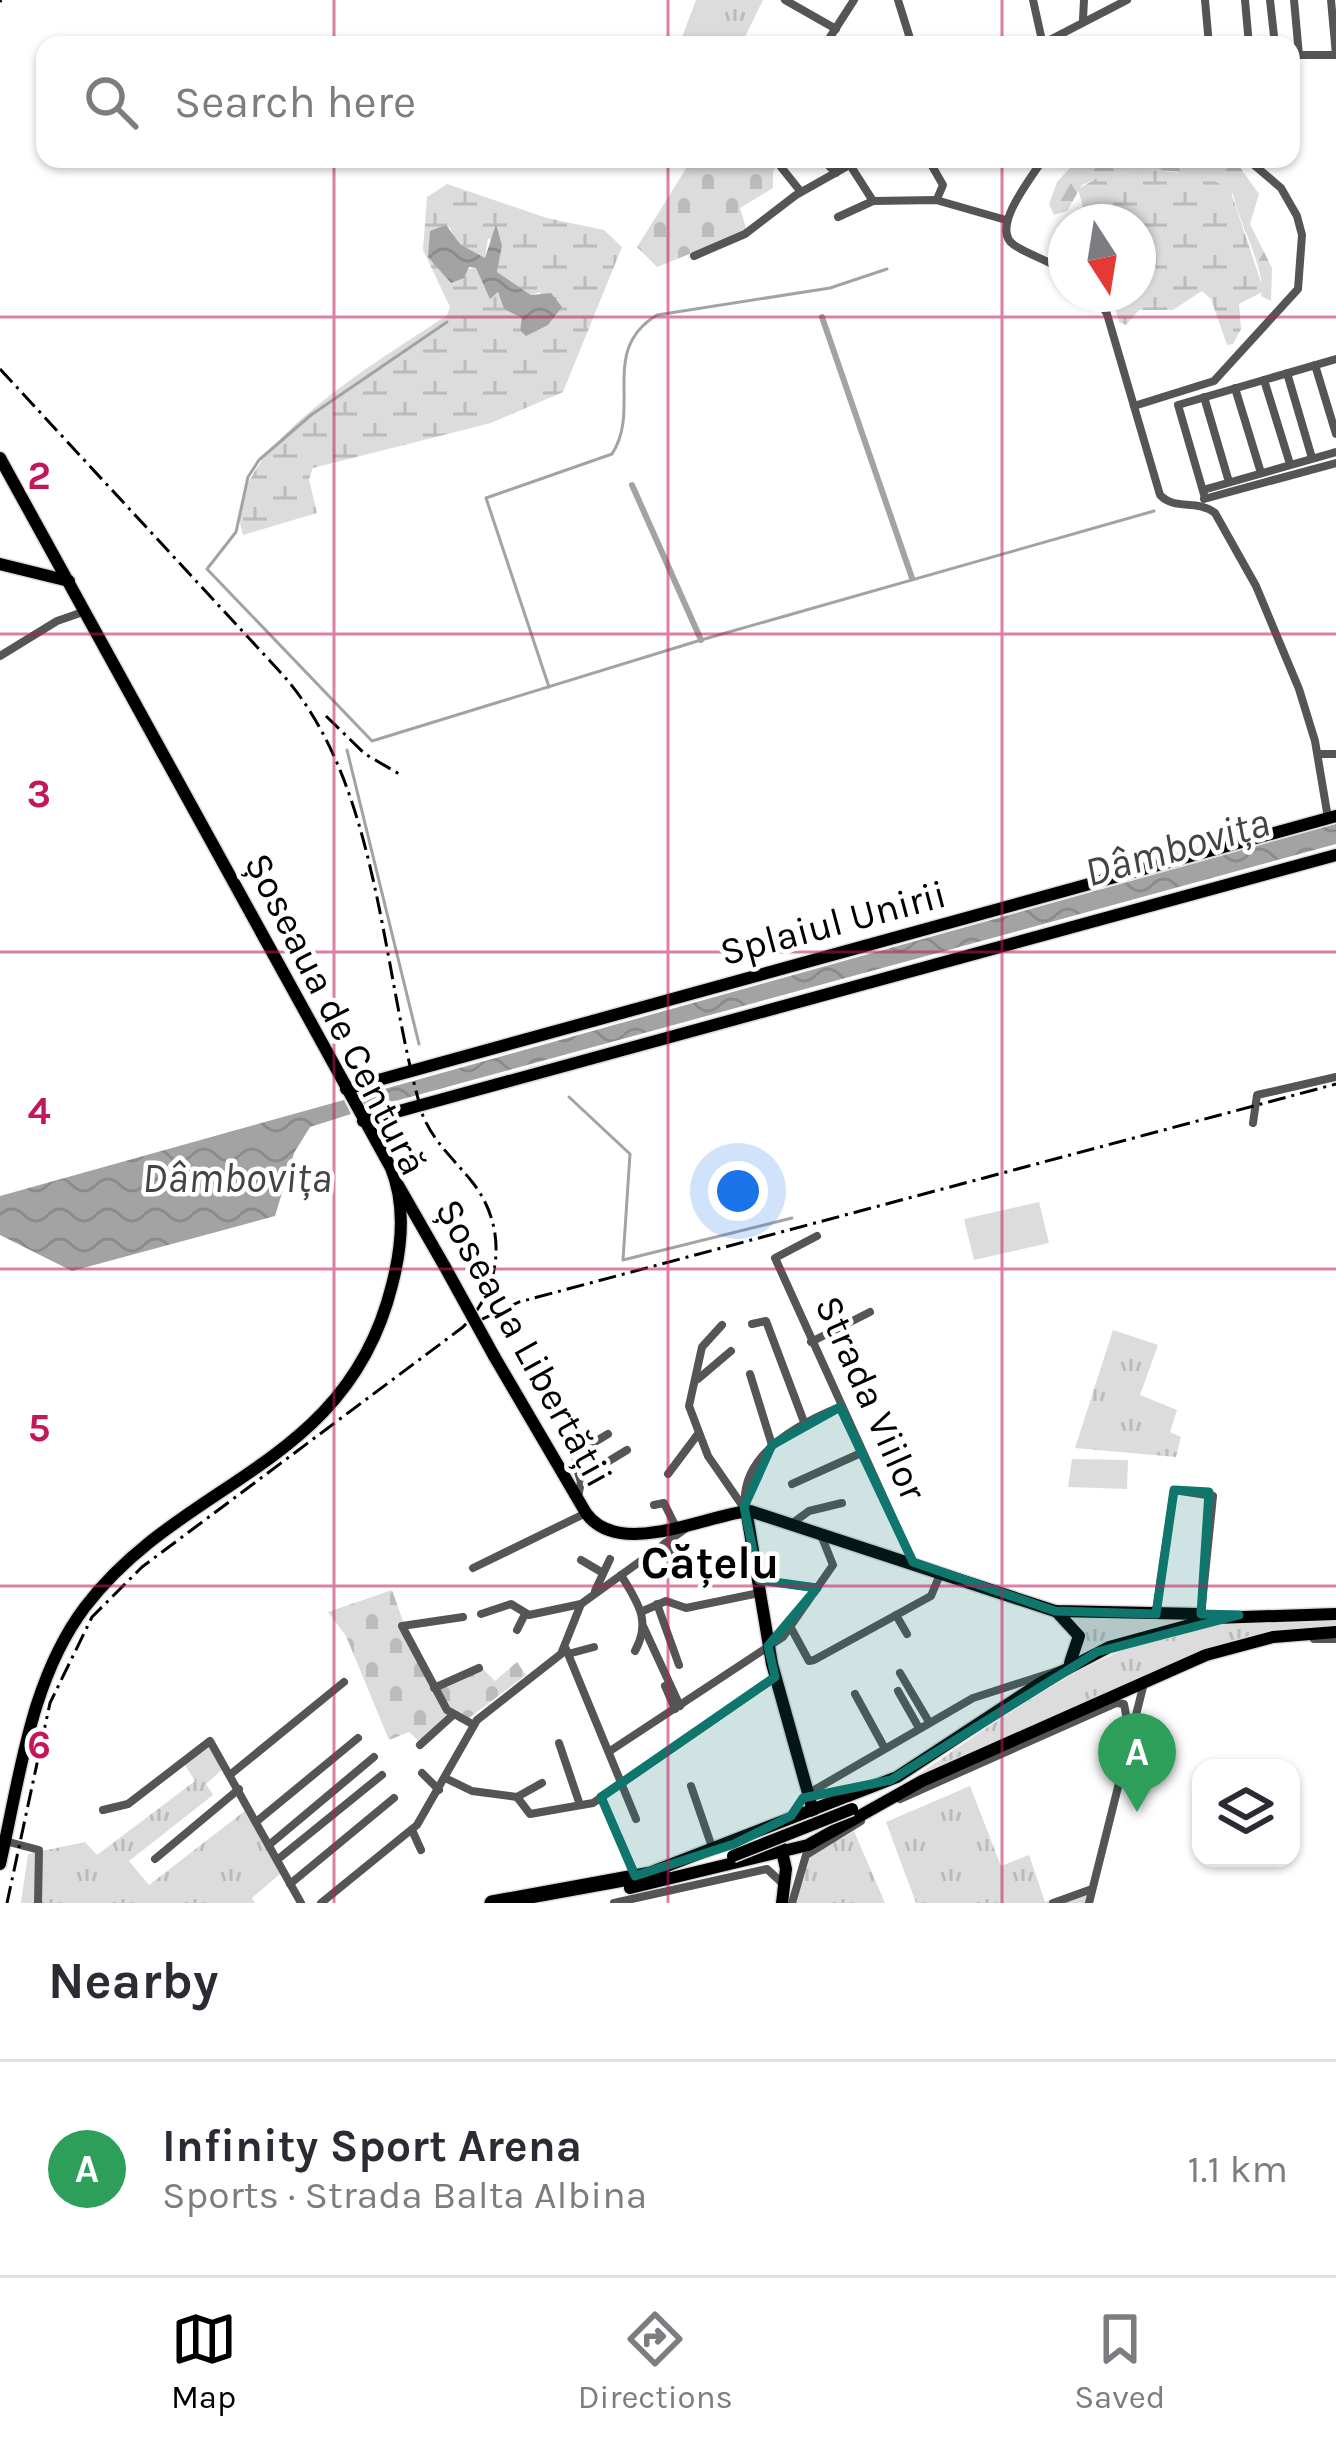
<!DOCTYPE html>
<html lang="en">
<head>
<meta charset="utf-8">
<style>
  body { margin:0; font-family:Karla,sans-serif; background:#f7f7f7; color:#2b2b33 }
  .controls { position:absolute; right:36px; bottom:36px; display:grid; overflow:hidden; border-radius:24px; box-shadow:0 3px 9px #0004 }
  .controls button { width:108px; height:108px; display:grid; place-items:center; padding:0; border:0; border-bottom:3px solid #e1e1e2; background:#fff; color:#2b2b33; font:60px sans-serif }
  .compass { position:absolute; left:1048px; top:204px; width:108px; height:108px; border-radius:50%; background:#fff; box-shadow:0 3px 9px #0004; rotate:168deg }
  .you { position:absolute; left:738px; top:1191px; width:42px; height:42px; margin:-30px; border:9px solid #fff; border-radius:50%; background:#1a73e8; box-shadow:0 0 0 18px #1a73e833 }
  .badge { display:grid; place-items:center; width:78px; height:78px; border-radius:50%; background:#000; color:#fff; font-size:39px; font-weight:700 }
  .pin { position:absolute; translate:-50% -99px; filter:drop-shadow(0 3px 6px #0008) }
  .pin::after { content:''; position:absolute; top:63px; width:42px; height:36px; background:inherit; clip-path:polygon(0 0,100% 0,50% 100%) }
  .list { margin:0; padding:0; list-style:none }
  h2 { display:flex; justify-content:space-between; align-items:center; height:156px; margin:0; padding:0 48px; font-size:51px }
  h2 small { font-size:39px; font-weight:400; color:#7c7c81 }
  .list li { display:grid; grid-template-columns:78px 1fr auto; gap:36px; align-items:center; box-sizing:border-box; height:216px; padding:0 48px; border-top:3px solid #e1e1e2 }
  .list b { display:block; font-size:45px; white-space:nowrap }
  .list p { margin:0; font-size:39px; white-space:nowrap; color:#7c7c81 }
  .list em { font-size:39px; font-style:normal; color:#7c7c81 }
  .icon { flex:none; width:66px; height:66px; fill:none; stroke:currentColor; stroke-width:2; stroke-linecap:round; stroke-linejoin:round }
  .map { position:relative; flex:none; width:1336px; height:1903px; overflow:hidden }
  .search { position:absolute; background:#fff; box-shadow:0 3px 9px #0004; left:36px; right:36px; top:36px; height:132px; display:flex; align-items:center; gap:30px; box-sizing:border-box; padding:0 42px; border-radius:24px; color:#7c7c81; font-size:45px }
  .sheet { height:372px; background:#fff }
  nav { display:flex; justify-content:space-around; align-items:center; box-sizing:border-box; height:168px; border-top:3px solid #e1e1e2; background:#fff; font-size:33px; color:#7c7c81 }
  nav a { display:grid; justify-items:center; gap:6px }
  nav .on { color:#000 }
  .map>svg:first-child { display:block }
  .grass { fill:url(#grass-tufts) }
  .forest { fill:url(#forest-firs) }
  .wetland { fill:url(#wetland-marsh); fill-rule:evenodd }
  .cemetery { fill:url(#cemetery-stones) }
  .green { fill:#dcdcdc }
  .water { fill:url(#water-waves) }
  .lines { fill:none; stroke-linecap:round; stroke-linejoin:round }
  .stream { stroke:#a3a3a3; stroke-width:3 }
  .canal { stroke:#a3a3a3; stroke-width:6 }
  .major-casing { stroke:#dbdbdb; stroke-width:15 }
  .highway-casing { stroke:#dbdbdb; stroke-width:18 }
  .minor { stroke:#555; stroke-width:8 }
  .major { stroke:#000; stroke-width:12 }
  .highway { stroke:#000; stroke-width:15 }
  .rail { stroke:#000; stroke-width:3; stroke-dasharray:18 6 3 6; stroke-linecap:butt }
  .major-bridge-casing { stroke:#dbdbdb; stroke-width:15; stroke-linecap:butt }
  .major-bridge { stroke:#000; stroke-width:12 }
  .marked { fill:#0f766e; fill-opacity:0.2; stroke:#0f766e; stroke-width:9; stroke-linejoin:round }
  .grid { fill:none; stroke:#c2185b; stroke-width:3; stroke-opacity:0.55 }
  .labels { text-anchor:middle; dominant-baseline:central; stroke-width:9; stroke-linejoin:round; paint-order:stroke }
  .street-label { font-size:39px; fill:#000; stroke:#fff }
  .water-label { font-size:42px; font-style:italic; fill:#444; stroke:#fff }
  .quarter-label { font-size:45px; font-weight:bold; fill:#000; stroke:#fff }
  .grid-label { font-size:39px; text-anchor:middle; font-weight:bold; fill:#c2185b; stroke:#fff; stroke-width:9; stroke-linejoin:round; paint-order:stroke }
</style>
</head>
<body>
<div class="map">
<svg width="1336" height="1903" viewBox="0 0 1336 1903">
  <defs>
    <pattern id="grass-tufts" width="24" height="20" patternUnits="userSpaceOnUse" patternTransform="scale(3)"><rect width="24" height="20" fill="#dcdcdc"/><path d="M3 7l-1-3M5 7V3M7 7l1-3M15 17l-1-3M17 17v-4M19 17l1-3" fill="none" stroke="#bbb"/></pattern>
    <pattern id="forest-firs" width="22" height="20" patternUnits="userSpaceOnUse" patternTransform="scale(3)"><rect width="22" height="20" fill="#dcdcdc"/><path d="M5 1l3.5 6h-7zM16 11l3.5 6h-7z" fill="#bbb"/></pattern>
    <pattern id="wetland-marsh" width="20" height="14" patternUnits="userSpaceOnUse" patternTransform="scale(3)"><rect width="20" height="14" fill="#dcdcdc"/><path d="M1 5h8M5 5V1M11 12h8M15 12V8" fill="none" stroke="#bbb"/></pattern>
    <pattern id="cemetery-stones" width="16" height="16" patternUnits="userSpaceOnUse" patternTransform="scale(3)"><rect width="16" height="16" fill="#dcdcdc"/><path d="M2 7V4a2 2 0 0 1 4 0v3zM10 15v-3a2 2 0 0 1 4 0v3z" fill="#bbb"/></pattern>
    <pattern id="water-waves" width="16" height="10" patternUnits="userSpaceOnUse" patternTransform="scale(3)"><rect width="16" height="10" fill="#a3a3a3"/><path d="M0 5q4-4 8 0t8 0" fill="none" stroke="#8b8b8b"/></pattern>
  </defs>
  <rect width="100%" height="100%" fill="#fff"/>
  <!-- grass -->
  <g class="grass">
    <polygon points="696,0 763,0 741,45 679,45"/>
    <polygon points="1113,1330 1158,1345 1140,1395 1177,1410 1170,1432 1181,1437 1176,1457 1075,1448"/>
    <polygon points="1067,1616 1207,1616 1079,1658"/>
    <path d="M 1336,1618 L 1336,1628 L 1259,1635 L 1200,1653 L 913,1778 C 1013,1711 1102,1640 1225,1621 C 1260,1616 1300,1619 1336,1618 Z"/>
    <polygon points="209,1746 223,1769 206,1784 213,1795 129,1861 149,1885 246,1810 281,1873 252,1898 255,1903 21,1903 28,1854 85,1842 97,1855 195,1781 185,1765"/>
    <polygon points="970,1786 1001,1866 1029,1855 1045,1902 1090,1886 1085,1903 916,1903 886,1822"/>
    <polygon points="854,1831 885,1903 794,1903 807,1858"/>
  </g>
  <!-- forest -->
  <path class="forest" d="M 1078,159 L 1234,159 L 1259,194 L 1250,224 L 1272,268 L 1271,301 L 1261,296 C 1267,272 1239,223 1233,194 C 1185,165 1133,162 1082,185 L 1067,211 L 1054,215 L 1049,204 L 1057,182 Z"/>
  <!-- wetland -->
  <g class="wetland">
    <polygon points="1142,169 1202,175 1230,189 1264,291 1239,304 1241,329 1233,344 1227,345 1211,299 1202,291 1173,310 1139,310 1126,325 1119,322 1111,294 1138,294 1138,222 1087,222 1078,189 1101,176"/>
    <path d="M 447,184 L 547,218 L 604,230 L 622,247 L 563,392 L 491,423 L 313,468 L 309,479 L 317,513 L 243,535 C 214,453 390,355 447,315 L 450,307 L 423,250 L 427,197 ZM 449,226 C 456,242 467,254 485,258 L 488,238 L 502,246 L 497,272 L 531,295 L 540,292 L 548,325 L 520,330 L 522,318 L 504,309 L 498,292 L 494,295 L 476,268 L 443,272 Z"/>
  </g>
  <!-- cemetery -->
  <g class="cemetery">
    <polygon points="692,159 781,159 773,172 773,188 740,208 747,231 657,267 637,247"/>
    <polygon points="392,1590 403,1621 399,1624 450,1717 423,1745 409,1732 389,1740 346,1636 328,1612"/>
    <polygon points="517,1662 526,1675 469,1718 451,1708 438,1688 482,1668 495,1681"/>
  </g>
  <!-- green -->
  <g class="green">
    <polygon points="1039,1202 1049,1243 974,1260 964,1219"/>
    <polygon points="1072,1459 1128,1460 1127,1489 1068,1487"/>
  </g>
  <!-- water -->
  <g class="water">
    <polygon points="496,224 502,246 497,272 531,295 551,293 562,307 548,325 526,336 520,330 522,318 504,309 498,292 490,299 476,268 469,267 464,278 451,283 428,257 430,231 446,225 461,245 485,258"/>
    <polygon points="1336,824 1336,844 366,1109 359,1096"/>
    <polygon points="344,1100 351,1114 310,1127 294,1153 275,1216 72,1271 0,1235 0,1196"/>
  </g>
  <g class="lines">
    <!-- stream -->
    <g class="stream">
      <polyline points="447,322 311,415 259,460 248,477 236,532 207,569 372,741 701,640 1154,511"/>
      <path d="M 549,687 L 486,498 L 612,454 C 642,408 599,350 657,315 L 830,288 L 887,269"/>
      <polyline points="347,750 419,1044"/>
      <polyline points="569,1097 630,1154 623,1260 792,1218"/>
    </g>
    <!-- canal -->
    <g class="canal">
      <polyline points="822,317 912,578"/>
      <polyline points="632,485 701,640"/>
    </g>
    <defs>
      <g id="major">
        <path d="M 0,458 L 391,1168 C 406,1205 402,1247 392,1285 C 347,1468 182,1479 85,1607 C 30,1680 20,1777 0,1864"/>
        <polyline points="0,564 69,581"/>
        <polyline points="346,1089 1336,816"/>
        <polyline points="363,1121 1336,855"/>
        <polyline points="398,1185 445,1267"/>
        <path d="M 494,1356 L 586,1513 C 617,1557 698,1519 742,1512"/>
        <polyline points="750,1511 1055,1611 1200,1614"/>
        <polyline points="747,1515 772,1664 813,1811"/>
        <polyline points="1056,1611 1079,1636 1070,1663"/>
        <polyline points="781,1847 786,1869 782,1903"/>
        <polyline points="654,1871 897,1777 1042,1682 1109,1647 1215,1618 1336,1614"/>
        <polyline points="630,1888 808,1845 922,1781 1206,1655 1273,1637 1336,1632"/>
      </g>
      <polyline id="highway" points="492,1903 662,1872"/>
    </defs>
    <!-- major casing -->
    <use href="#major" class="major-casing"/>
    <!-- highway casing -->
    <use href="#highway" class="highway-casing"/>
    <!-- minor -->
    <g class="minor">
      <polyline points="785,0 836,29"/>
      <polyline points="898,0 912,45"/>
      <polyline points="1033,0 1043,45"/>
      <polyline points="1205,0 1209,45"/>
      <polyline points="1245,0 1249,45"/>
      <polyline points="1270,0 1275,45"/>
      <polyline points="1294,0 1299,55"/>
      <polyline points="1331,0 1336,55"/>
      <polyline points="1083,19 1084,0"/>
      <polyline points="825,45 854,0"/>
      <polyline points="1040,45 1127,0"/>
      <polyline points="1291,55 1336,55"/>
      <polyline points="784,159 781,167 801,192"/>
      <polyline points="822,159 836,173"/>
      <polyline points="928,159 943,185 937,199"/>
      <polyline points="986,159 987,161"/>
      <path d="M 1043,159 C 1032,178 989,228 1014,245 C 1029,255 1050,261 1066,272"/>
      <polyline points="850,165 873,201 936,200 1006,220"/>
      <polyline points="838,217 873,201"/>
      <polyline points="694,256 745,234 796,195 860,159"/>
      <path d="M 1096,294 L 1107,314 L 1160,495 C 1175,511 1197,499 1215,513 L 1256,586 L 1299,689 L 1315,741 L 1328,818"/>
      <polyline points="1315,365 1336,434"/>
      <polyline points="1287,373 1312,458"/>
      <polyline points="1264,380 1290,464"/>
      <polyline points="1235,388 1261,473"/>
      <polyline points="1204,397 1229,482"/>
      <polyline points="1134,406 1214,381 1298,289 1302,235 1297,216 1281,188 1247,159"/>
      <polyline points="1203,490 1336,452"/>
      <polyline points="1205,498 1178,405 1336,359"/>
      <polyline points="1204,499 1336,463"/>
      <polyline points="0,656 57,621 83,612"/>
      <polyline points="1318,754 1336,754"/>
      <polyline points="1253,1123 1257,1095 1336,1077"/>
      <polyline points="817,1236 775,1258 913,1562"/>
      <polyline points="752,1324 766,1321 804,1422"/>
      <polyline points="722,1325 702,1347 689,1406 708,1456 744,1508"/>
      <polyline points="811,1342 870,1312"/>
      <polyline points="750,1374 772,1445"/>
      <polyline points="698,1379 731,1351"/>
      <polyline points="668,1474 698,1434"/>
      <polyline points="581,1478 627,1450"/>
      <polyline points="792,1484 861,1453"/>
      <polyline points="578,1497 581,1482 575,1462 580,1451 608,1434"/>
      <polyline points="654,1505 664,1503 675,1525"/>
      <path d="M 745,1507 C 740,1454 800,1423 840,1407"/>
      <polyline points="794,1522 809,1511 842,1503"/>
      <polyline points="665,1543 683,1570"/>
      <polyline points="581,1560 603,1573"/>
      <polyline points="473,1568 586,1513"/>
      <path d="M 621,1575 C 637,1602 652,1620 635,1651"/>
      <polyline points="759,1580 817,1588"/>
      <polyline points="595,1591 610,1559"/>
      <polyline points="657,1604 679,1665"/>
      <polyline points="643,1611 666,1601 686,1608 759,1593"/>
      <polyline points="1156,1612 1174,1490 1213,1496 1201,1614"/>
      <polyline points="481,1614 511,1604 529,1615 581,1604"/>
      <polyline points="896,1615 907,1634"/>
      <polyline points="463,1617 402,1626 447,1710 474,1725"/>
      <polyline points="644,1628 680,1706"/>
      <polyline points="791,1628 809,1661 814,1660 931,1596 941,1572"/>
      <polyline points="517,1630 525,1614"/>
      <polyline points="1314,1639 1336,1639"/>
      <polyline points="566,1649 636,1819"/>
      <polyline points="568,1654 594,1647"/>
      <polyline points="900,1673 929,1722"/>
      <polyline points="665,1686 675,1709"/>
      <polyline points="434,1688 479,1668"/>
      <polyline points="898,1691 919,1728"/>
      <polyline points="855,1694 884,1747"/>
      <polyline points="559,1743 580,1805"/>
      <polyline points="420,1745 453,1715"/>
      <polyline points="610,1751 783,1637 833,1565 821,1535"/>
      <polyline points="422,1773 439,1790"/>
      <polyline points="231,1774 344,1682"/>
      <polyline points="445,1778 472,1791 517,1797 530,1814 593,1803 776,1677"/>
      <polyline points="691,1786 712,1847"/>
      <polyline points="809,1793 973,1698 1063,1669"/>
      <polyline points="517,1797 542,1783"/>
      <polyline points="601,1797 635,1874"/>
      <polyline points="900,1799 1116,1703 1124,1704 1127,1720 1134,1723"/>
      <polyline points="103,1810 128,1804 210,1741 301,1903"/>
      <polyline points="256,1822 358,1738"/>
      <polyline points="412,1830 421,1850"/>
      <polyline points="5,1841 39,1850 38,1903"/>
      <polyline points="269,1845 374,1757"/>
      <polyline points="155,1859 239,1789"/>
      <polyline points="277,1860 382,1775"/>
      <polyline points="290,1884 394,1798"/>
      <polyline points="321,1903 417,1825 477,1720 561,1654 581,1604 685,1529"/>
      <polyline points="614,1903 767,1869 781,1882"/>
      <polyline points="792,1903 806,1855 861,1821"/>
      <polyline points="1053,1903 1092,1889"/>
      <polyline points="1089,1903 1144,1683"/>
    </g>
    <!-- major -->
    <use href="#major" class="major"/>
    <!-- highway -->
    <use href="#highway" class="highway"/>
    <!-- rail -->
    <g class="rail">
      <polyline points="0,2 1,0"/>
      <path d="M 0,369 L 283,675 C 382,788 381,976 423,1116 C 435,1144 455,1160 473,1183 C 508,1228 502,1288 463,1327 L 142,1567 L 92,1617 L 50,1703 L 7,1903"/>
      <polyline points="326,716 365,754 401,775"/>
      <polyline points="474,1323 519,1302 1336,1084"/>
    </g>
    <defs>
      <g id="major-bridge">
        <polyline points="445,1267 494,1356"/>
        <polyline points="733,1856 852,1809"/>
      </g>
    </defs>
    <!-- major-bridge casing -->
    <use href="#major-bridge" class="major-bridge-casing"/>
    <!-- major-bridge -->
    <use href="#major-bridge" class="major-bridge"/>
  </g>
  <!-- marked area -->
  <path class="marked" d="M 840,1407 L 913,1562 L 1055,1611 L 1156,1614 L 1174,1490 L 1209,1492 L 1201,1614 L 1239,1615 L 1097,1652 L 891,1780 L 803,1798 L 791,1816 L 734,1844 L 635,1876 L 601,1797 L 775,1677 L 768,1646 L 817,1588 L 759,1580 L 744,1507 L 772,1445 Z"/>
  <!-- grid -->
  <path class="grid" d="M 334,0 L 334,45M 668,0 L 668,45M 1002,0 L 1002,45M 334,159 L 334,1903M 668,159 L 668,1903M 1002,159 L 1002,1903M 0,317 L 1336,317M 0,634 L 1336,634M 0,952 L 1336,952M 0,1269 L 1336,1269M 0,1586 L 1336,1586"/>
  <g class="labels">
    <!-- street labels -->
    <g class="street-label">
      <text transform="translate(833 923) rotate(-15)">Splaiul Unirii</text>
      <text transform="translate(336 1014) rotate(63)">Șoseaua de Centură</text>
      <text transform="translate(524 1343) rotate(61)">Șoseaua Libertății</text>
      <text transform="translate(871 1398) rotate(66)">Strada Viilor</text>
    </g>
    <!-- water labels -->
    <g class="water-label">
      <text transform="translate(1177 847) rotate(-16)">Dâmbovița</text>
      <text x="237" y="1178">Dâmbovița</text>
    </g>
    <!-- quarter labels -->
    <g class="quarter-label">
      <text x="710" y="1563">Cățelu</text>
    </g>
  </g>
  <g class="grid-label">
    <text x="39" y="489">2</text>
    <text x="39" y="807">3</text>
    <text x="39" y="1124">4</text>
    <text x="39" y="1441">5</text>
    <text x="39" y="1758">6</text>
  </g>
</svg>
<div class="controls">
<button><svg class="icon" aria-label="layers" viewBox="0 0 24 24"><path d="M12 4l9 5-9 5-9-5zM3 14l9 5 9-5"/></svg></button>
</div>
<svg class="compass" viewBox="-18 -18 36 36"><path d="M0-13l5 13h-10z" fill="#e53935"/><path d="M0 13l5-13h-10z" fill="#7c7c81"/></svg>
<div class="you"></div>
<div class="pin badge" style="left:1137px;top:1812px;background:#2e9e5b">A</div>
<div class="search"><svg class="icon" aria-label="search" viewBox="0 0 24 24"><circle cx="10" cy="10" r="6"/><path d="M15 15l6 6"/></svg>Search here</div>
</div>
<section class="sheet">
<h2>Nearby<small></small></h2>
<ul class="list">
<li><span class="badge" style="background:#2e9e5b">A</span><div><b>Infinity Sport Arena</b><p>Sports · Strada Balta Albina</p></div><em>1.1 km</em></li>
</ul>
</section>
<nav>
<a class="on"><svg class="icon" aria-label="map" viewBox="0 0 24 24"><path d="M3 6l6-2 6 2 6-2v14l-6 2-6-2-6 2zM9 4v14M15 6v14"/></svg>Map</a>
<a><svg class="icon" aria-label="directions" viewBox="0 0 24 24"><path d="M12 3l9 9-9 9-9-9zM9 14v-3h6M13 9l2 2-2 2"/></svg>Directions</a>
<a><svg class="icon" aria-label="saved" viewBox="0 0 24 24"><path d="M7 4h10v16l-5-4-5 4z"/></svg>Saved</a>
</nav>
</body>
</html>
